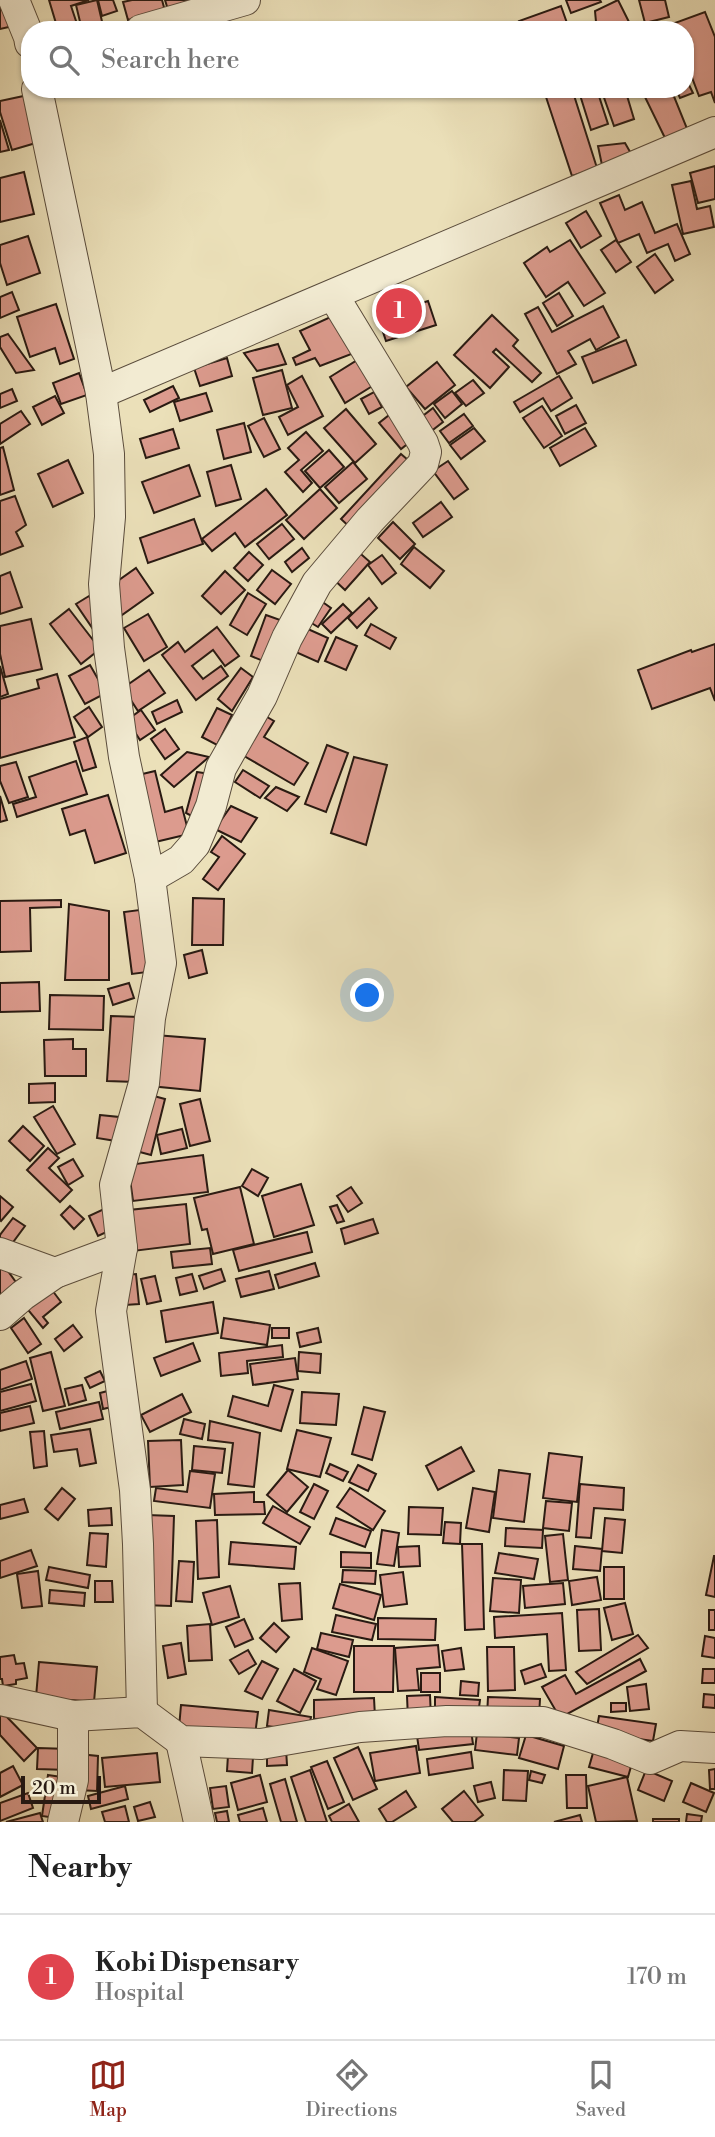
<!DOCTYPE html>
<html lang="en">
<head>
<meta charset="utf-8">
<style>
  body { margin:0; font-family:"Libre Bodoni",serif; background:#f6f6f6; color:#222 }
  .scale { position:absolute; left:21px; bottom:18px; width:80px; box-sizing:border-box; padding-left:7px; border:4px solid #291a12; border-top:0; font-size:19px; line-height:24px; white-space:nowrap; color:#291a12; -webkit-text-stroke:5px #f2ebd2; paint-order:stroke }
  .you { position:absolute; left:368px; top:996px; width:24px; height:24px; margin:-18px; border:5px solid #fff; border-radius:50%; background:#1a73e8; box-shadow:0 0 0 10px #1a73e833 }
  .badge { display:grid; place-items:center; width:46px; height:46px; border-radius:50%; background:#8f2418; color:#fff; font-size:23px; font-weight:700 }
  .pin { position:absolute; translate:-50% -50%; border:4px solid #fff; box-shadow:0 2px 7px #0006 }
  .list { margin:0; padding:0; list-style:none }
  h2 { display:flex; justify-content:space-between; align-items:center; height:91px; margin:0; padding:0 28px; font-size:30px }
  h2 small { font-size:23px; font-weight:400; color:#767676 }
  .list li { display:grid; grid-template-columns:46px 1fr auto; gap:21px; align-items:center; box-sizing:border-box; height:126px; padding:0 28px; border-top:2px solid #e0e0e0 }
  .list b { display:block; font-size:26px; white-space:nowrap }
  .list p { margin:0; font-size:23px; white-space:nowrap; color:#767676 }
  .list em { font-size:23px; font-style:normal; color:#767676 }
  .icon { flex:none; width:38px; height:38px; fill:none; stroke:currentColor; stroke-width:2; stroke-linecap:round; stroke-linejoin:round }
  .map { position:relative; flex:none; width:715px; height:1822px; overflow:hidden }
  .search { position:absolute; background:#fff; box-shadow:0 2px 5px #0004; left:21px; right:21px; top:21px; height:77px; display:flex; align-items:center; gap:18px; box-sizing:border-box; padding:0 24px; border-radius:28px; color:#767676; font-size:26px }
  .sheet { height:217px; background:#fff }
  nav { display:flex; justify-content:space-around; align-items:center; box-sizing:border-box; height:98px; border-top:2px solid #e0e0e0; background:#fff; font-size:19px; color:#767676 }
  nav a { display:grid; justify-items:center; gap:4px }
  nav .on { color:#8f2418 }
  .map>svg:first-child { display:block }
  .building { fill:#dc9b8e; stroke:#291a12; stroke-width:2 }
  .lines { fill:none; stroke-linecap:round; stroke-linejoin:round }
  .street-casing { stroke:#5a4c3c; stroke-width:32 }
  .street { stroke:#f2ebd2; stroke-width:30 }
</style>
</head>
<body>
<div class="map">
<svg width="715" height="1822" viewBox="0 0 715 1822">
  <rect width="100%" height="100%" fill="#ebe0b9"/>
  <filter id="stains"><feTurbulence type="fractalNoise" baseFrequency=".00286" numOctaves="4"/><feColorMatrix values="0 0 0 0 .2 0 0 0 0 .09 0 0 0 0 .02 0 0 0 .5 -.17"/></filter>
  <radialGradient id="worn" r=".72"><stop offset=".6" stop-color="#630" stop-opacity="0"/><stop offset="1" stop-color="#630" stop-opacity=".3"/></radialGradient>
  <!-- building -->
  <g class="building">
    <polygon points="0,0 13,26 0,29"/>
    <polygon points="49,0 89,0 71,6 79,30 58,30"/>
    <polygon points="97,0 104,30 82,30 76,5"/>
    <polygon points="98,0 113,0 117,11 102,16"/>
    <polygon points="132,0 162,0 165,11 128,20 123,2"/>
    <polygon points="165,0 211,0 169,13"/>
    <polygon points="566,0 600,0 601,2 571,13"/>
    <polygon points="618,0 633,30 581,30 596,22 595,11"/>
    <polygon points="639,0 665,0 669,17 645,23"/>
    <polygon points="561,6 568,26 557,30 522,30 519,21"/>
    <polygon points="705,12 715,37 715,103 711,92 699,96 685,59 685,30 674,30 672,24"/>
    <polygon points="685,77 693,93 680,98 676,89 685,89"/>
    <polygon points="560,89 572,89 597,168 572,176 545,94"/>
    <polygon points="601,89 625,89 634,119 614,126"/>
    <polygon points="659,89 671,89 688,131 665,138 643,93"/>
    <polygon points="597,90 608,124 591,130 580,95"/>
    <polygon points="33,94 46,140 12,150 0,112 0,101"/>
    <polygon points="0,120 9,150 0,152"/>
    <polygon points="625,143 633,157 602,165 598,146"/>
    <polygon points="715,166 715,199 698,203 690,173"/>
    <polygon points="24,172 34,214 0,222 0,178"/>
    <polygon points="691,181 697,209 710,206 714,227 683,234 672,185"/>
    <polygon points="619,195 625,210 642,202 655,233 677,224 690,254 675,261 668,244 647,253 639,234 618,243 600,203"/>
    <polygon points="586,211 601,236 581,248 566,223"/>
    <polygon points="28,236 40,273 7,285 0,263 0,245"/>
    <polygon points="570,240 605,293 584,306 568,282 546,297 524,263 547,247 550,252"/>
    <polygon points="616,240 631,262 616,272 601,250"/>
    <polygon points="655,254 673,280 655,293 637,267"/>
    <polygon points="12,292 19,310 0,318 0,297"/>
    <polygon points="559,293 573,316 557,326 543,303"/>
    <polygon points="428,301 436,325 386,341 378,317"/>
    <polygon points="56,304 74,359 60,364 55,348 30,357 17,317"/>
    <polygon points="603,306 619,337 596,350 590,339 568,351 576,364 557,374 525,314 538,307 552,332"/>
    <polygon points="337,314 354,353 320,366 315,358 296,365 293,358 310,350 300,331"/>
    <polygon points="492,315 518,340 513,346 541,373 532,382 496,349 493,352 509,367 490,388 454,355"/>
    <polygon points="8,334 34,370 16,373 0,347 0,337"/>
    <polygon points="626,340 636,365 593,383 582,357"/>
    <polygon points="278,344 286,364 257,371 244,353"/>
    <polygon points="227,358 232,376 200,386 194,368"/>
    <polygon points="359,359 374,385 345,403 330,377"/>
    <polygon points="437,362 455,385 425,409 406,387"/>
    <polygon points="282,370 292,408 263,415 253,378"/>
    <polygon points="79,373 87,395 61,404 53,383"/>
    <polygon points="302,376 323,416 288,435 279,417 298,407 287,385"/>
    <polygon points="559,376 572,398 551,411 543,398 520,412 514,402"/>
    <polygon points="473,380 484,393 466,406 455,393"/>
    <polygon points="173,386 179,398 150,412 144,400"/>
    <polygon points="12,389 17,401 0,408 0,394"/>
    <polygon points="452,391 462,404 445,418 434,404"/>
    <polygon points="374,392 382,407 369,414 361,399"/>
    <polygon points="206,393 212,411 180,421 174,402"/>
    <polygon points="55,396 64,413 42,425 33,407"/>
    <polygon points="576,405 586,423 565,434 556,416"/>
    <polygon points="542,406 562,436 544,448 523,418"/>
    <polygon points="433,408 443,422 425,436 415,422"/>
    <polygon points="346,409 376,444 355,463 324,428"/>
    <polygon points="21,411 30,424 0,444 0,424"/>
    <polygon points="393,412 415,438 401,449 379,423"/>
    <polygon points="464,414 473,426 449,443 440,431"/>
    <polygon points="264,418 280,449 264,457 248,426"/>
    <polygon points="244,423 251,452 224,459 217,430"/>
    <polygon points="474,428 485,441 461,459 450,445"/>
    <polygon points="585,428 596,446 560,466 550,448"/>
    <polygon points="173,429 179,448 146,458 140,439"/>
    <polygon points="306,432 323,451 301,470 312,483 303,492 285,472 299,460 288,448"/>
    <polygon points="3,447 14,490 0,495 0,448"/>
    <polygon points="329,450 344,467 320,488 305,471"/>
    <polygon points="401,454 415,466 353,530 341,519"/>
    <polygon points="68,460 83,493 53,507 38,474"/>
    <polygon points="448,461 468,489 454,499 433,471"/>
    <polygon points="353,462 367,479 339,503 325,487"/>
    <polygon points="189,465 200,496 154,513 142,482"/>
    <polygon points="231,465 241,499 216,506 207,472"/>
    <polygon points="266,489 287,515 245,547 235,533 212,551 202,539"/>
    <polygon points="320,489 337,508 304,539 286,520"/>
    <polygon points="15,496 26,525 16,532 23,546 0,555 0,501"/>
    <polygon points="441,502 452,517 423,537 413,523"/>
    <polygon points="194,519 203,544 148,563 140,538"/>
    <polygon points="393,522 415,544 400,559 378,538"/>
    <polygon points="282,524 294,539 269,559 257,544"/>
    <polygon points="414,547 444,571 430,588 401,564"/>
    <polygon points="302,548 309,558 292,572 285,562"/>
    <polygon points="354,548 370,562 345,590 329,575"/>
    <polygon points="249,552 263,565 248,581 234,568"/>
    <polygon points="382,555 396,573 382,584 368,565"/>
    <polygon points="136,568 153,593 122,615 105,590"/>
    <polygon points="272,570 291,584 275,604 257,590"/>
    <polygon points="225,571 245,590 221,614 202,596"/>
    <polygon points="10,572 22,607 0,614 0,576"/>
    <polygon points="248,593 266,604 247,635 230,625"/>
    <polygon points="89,596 107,624 95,632 76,604"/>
    <polygon points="314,596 331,608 318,627 300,616"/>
    <polygon points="369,598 377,608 357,628 348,618"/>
    <polygon points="343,604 352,613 331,633 322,624"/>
    <polygon points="69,609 100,649 81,664 50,624"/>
    <polygon points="148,614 167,647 144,661 124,628"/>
    <polygon points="266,615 283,621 268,663 251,656"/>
    <polygon points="31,619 42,669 5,677 0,654 0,626"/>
    <polygon points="371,624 396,638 390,649 365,635"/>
    <polygon points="299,625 328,638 318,662 289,649"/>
    <polygon points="217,627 239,656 225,666 213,650 192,666 203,679 221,666 228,676 196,700 162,655 178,642 185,652"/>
    <polygon points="336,637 357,646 346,670 325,661"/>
    <polygon points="715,644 715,701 710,688 652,709 638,670 691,650 692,652"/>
    <polygon points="90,665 106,693 85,704 69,676"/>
    <polygon points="0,666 8,694 0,697"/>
    <polygon points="241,668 253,677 232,711 218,699"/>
    <polygon points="149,670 165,693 138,711 123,688"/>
    <polygon points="57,674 75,737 0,758 0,699 39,688 37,680"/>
    <polygon points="177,700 182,712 157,724 152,712"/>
    <polygon points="89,707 102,727 88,737 74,717"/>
    <polygon points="217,708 232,715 217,745 202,737"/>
    <polygon points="141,710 155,730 140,740 127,720"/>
    <polygon points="255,710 274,721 264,737 308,763 294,785 232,749"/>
    <polygon points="165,729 179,749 165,759 151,739"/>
    <polygon points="87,737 96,767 83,771 74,742"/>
    <polygon points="327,745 348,753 326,812 305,804"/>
    <polygon points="187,752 209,757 174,787 161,775"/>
    <polygon points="354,757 387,765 366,845 331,833"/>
    <polygon points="76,761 87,794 17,817 13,804 36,797 29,777"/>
    <polygon points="16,762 28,797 9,803 0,781 0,766"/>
    <polygon points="243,770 269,786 260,798 235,782"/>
    <polygon points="155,771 165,812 182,807 189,834 151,843 134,776"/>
    <polygon points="197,772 217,775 201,821 186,813"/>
    <polygon points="276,787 299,797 287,811 265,798"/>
    <polygon points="108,795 126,853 95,863 85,830 70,835 62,809"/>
    <polygon points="0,796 7,820 0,822"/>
    <polygon points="231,806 257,818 241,842 215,829"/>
    <polygon points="222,836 245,854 218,890 203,879 219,857 211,852"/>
    <polygon points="193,898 224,899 223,945 192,945"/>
    <polygon points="61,900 61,907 30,908 31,951 0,952 0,901"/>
    <polygon points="69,904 109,911 109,980 65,980"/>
    <polygon points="147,909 155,971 132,974 124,912"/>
    <polygon points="202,950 207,973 189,978 184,955"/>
    <polygon points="39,982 40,1011 0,1012 0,983"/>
    <polygon points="129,983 134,998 113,1005 108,989"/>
    <polygon points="50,995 104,996 103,1030 49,1029"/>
    <polygon points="111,1016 139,1017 136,1082 107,1081"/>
    <polygon points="155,1035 205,1039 200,1091 150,1086"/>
    <polygon points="73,1039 73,1049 86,1049 86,1076 45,1076 44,1040"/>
    <polygon points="55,1083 55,1102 29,1103 29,1084"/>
    <polygon points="150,1095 165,1099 151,1155 136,1151"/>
    <polygon points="200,1099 210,1141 190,1146 180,1104"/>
    <polygon points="53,1106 75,1144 57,1154 34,1117"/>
    <polygon points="100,1115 119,1117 116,1141 97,1138"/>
    <polygon points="23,1126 44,1146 30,1161 9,1141"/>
    <polygon points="182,1129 187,1148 161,1154 157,1135"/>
    <polygon points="48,1148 59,1158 49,1168 72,1190 60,1202 27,1170"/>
    <polygon points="203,1155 208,1192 133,1201 128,1165"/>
    <polygon points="73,1159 83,1176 68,1185 58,1167"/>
    <polygon points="252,1169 268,1178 258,1196 242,1186"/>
    <polygon points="301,1184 314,1225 274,1237 262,1196"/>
    <polygon points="240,1187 254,1244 213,1254 207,1229 202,1230 194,1198"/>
    <polygon points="351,1187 362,1203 348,1212 337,1196"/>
    <polygon points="0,1196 13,1207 1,1221 0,1220"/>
    <polygon points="186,1204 190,1244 133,1251 129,1210"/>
    <polygon points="337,1205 344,1221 337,1223 330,1207"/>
    <polygon points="70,1206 84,1219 74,1229 61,1215"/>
    <polygon points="104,1209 113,1229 98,1236 89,1216"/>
    <polygon points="13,1218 25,1226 8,1249 0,1243 0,1235"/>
    <polygon points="373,1219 378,1233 345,1244 341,1229"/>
    <polygon points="307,1232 312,1252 239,1271 233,1250"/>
    <polygon points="210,1248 212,1264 173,1268 171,1252"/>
    <polygon points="0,1260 23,1292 0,1308"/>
    <polygon points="315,1263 319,1276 279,1288 275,1275"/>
    <polygon points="221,1269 225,1281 204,1289 199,1276"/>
    <polygon points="269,1271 274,1289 241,1297 236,1279"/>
    <polygon points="136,1274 139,1304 125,1305 123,1275"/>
    <polygon points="192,1274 197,1291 180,1295 176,1278"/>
    <polygon points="155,1276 161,1301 147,1304 141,1279"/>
    <polygon points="49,1286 61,1302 43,1317 48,1323 43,1328 24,1305"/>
    <polygon points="213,1302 218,1333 166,1342 161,1311"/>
    <polygon points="24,1318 41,1344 28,1353 11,1328"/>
    <polygon points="224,1318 270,1325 267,1345 221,1338"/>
    <polygon points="73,1325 82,1337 64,1351 55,1339"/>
    <rect x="272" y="1328" width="17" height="10"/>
    <polygon points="318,1328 321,1342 300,1347 297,1333"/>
    <polygon points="193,1343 200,1361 161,1376 154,1358"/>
    <polygon points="282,1345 283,1357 247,1361 248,1373 221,1376 219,1353"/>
    <polygon points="51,1352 65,1406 43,1411 30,1358"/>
    <polygon points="299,1352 321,1354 320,1373 298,1371"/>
    <polygon points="295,1358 298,1379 253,1385 250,1364"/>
    <polygon points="26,1361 32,1379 0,1390 0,1370"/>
    <polygon points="100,1371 105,1381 90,1388 85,1378"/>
    <polygon points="31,1384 36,1401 0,1411 0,1392"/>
    <polygon points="82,1385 86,1400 69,1405 65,1389"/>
    <polygon points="274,1385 293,1390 281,1431 228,1416 233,1396 268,1406"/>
    <polygon points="115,1389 120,1405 103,1409 100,1393"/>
    <polygon points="302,1392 339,1394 336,1425 300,1423"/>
    <polygon points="182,1394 191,1412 150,1432 141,1415"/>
    <polygon points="99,1402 103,1419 60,1429 56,1412"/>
    <polygon points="30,1406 34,1423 0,1431 0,1413"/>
    <polygon points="364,1407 385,1412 372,1460 352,1454"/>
    <polygon points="184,1419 205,1424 202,1439 180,1434"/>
    <polygon points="210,1421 260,1433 254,1487 228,1484 233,1443 208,1440"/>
    <polygon points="90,1429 96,1463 80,1466 77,1449 54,1452 51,1435"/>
    <polygon points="297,1430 331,1438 320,1477 287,1469"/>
    <polygon points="44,1431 47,1466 34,1468 30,1432"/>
    <polygon points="181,1440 183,1485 150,1487 148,1441"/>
    <polygon points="194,1446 225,1449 222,1473 192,1470"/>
    <polygon points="461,1447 474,1471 438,1490 426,1466"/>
    <polygon points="549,1453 582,1457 577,1502 543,1498"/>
    <polygon points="330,1464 348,1472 343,1481 326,1473"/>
    <polygon points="358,1465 376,1474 368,1491 349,1482"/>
    <polygon points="288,1470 308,1487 287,1512 267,1495"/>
    <polygon points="499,1470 530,1474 524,1522 493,1518"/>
    <polygon points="190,1471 215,1474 210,1508 154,1501 156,1488 187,1492"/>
    <polygon points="314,1484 328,1491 314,1519 300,1512"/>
    <polygon points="580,1484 624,1488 623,1510 594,1508 591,1538 576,1537"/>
    <polygon points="62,1488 75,1499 58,1520 45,1509"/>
    <polygon points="350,1488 385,1511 373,1530 337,1507"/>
    <polygon points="473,1488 495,1492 489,1532 466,1528"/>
    <polygon points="254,1492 254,1502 264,1502 265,1514 215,1515 214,1494"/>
    <polygon points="24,1499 28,1512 0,1519 0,1505"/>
    <polygon points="546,1501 572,1503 569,1531 543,1528"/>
    <polygon points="273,1506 310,1527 300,1544 263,1523"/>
    <polygon points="409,1507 443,1508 441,1535 408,1534"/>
    <polygon points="111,1508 112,1525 89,1526 88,1510"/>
    <polygon points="147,1515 174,1516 171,1606 143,1605"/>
    <polygon points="336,1518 371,1531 365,1547 330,1534"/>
    <polygon points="605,1518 625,1520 622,1553 602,1551"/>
    <polygon points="217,1520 219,1577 198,1579 196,1521"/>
    <polygon points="445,1522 461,1523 460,1544 443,1543"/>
    <polygon points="506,1528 543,1530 542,1548 505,1546"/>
    <polygon points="382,1530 399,1533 394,1566 377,1564"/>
    <polygon points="90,1533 108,1534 106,1567 87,1565"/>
    <polygon points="563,1534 568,1580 550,1582 545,1536"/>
    <polygon points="231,1542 296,1547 294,1569 229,1564"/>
    <polygon points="462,1544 482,1544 484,1629 465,1630"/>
    <polygon points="419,1546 420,1566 399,1567 398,1547"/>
    <polygon points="575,1546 602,1549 600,1571 573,1569"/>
    <polygon points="31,1550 37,1566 0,1578 0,1561"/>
    <polygon points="341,1552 371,1553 371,1568 341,1567"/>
    <polygon points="499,1553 538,1559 534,1579 495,1573"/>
    <polygon points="714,1556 715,1556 715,1597 706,1595"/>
    <polygon points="179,1561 194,1562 192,1602 176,1601"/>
    <polygon points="49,1567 90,1575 88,1588 46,1580"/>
    <rect x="604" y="1567" width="20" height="32"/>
    <polygon points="343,1570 376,1571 375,1584 342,1582"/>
    <polygon points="38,1571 42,1606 22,1608 17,1574"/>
    <polygon points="403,1572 407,1604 384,1607 380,1575"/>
    <polygon points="597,1577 601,1600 572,1605 569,1581"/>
    <polygon points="493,1578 521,1580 519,1613 490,1611"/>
    <polygon points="95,1581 112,1581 113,1602 95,1602"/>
    <polygon points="300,1583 302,1619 282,1621 279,1584"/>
    <polygon points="563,1583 565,1604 525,1608 523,1586"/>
    <polygon points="340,1584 381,1595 374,1620 333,1608"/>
    <polygon points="230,1586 239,1617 212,1625 203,1593"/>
    <polygon points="50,1590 85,1593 84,1606 49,1603"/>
    <polygon points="625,1603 633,1634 612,1640 604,1608"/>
    <polygon points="599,1609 601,1650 579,1651 577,1610"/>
    <rect x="709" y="1610" width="6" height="20"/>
    <polygon points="562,1613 566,1670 549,1671 547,1634 495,1638 494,1617"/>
    <polygon points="336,1615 376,1624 372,1640 332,1632"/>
    <polygon points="378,1618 436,1619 435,1640 378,1639"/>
    <polygon points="244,1619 253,1639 235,1647 226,1627"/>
    <polygon points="274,1623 289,1637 276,1652 260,1638"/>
    <polygon points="210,1624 212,1660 189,1661 187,1626"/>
    <polygon points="321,1633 353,1640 349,1657 317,1649"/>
    <polygon points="638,1635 648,1648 587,1684 576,1672"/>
    <polygon points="705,1636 715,1638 715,1658 702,1656"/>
    <polygon points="181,1643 186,1674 168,1678 163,1646"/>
    <polygon points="438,1645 440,1667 417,1669 419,1690 398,1691 395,1648"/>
    <polygon points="354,1646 394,1646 393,1692 354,1692"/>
    <polygon points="487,1647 514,1647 515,1690 488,1691"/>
    <polygon points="312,1648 348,1661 336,1695 317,1689 321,1679 304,1672"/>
    <polygon points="461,1648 464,1669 445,1671 442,1651"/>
    <polygon points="248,1650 256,1664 239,1674 230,1660"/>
    <polygon points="14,1655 16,1664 24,1663 27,1678 16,1680 16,1684 3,1686 2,1679 0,1679 0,1657"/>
    <polygon points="640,1659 646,1671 560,1718 542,1687 565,1675 576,1694"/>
    <polygon points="262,1661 278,1669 262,1699 245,1691"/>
    <polygon points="39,1662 97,1667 94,1702 72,1700 71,1704 36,1697"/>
    <polygon points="541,1664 546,1677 525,1684 521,1671"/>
    <polygon points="294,1669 316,1681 300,1713 277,1701"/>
    <polygon points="703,1669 715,1669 715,1683 702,1683"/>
    <rect x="421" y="1673" width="19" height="19"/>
    <polygon points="461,1681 479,1683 478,1696 460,1695"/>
    <polygon points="646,1684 649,1709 630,1711 627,1687"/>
    <polygon points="704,1694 715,1695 715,1708 703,1707"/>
    <polygon points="430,1695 431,1718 408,1719 407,1696"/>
    <polygon points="435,1697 480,1700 478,1715 435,1714"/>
    <polygon points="488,1697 540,1699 539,1717 487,1716"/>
    <polygon points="374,1698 375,1717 314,1719 314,1700"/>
    <polygon points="611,1703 626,1703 626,1711 611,1712"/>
    <polygon points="181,1705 258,1712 255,1735 179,1728"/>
    <polygon points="269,1710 311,1717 308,1732 267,1726"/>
    <polygon points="3,1713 37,1748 24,1761 0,1735 0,1716"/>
    <polygon points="599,1716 656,1724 653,1741 596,1733"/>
    <polygon points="471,1730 473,1744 419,1750 417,1736"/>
    <polygon points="477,1733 519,1738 517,1755 475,1750"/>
    <polygon points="526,1735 564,1746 558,1769 519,1758"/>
    <polygon points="416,1746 420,1773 375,1781 370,1753"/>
    <polygon points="595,1746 634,1756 628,1777 589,1767"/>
    <polygon points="358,1747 377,1789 353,1800 334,1758"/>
    <polygon points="38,1748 69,1749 68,1770 37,1769"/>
    <polygon points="286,1749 287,1765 267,1766 267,1750"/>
    <polygon points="471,1752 473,1768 429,1775 427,1759"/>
    <polygon points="157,1753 160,1782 105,1787 102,1758"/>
    <polygon points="79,1754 98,1756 97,1791 77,1790"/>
    <polygon points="228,1755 253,1757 252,1773 227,1771"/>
    <polygon points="327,1761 344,1802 328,1809 311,1767"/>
    <polygon points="13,1766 23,1785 0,1797 0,1773"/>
    <polygon points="715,1769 715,1789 710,1789 709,1770"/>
    <polygon points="310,1770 327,1822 306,1822 291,1777"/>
    <polygon points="504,1770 528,1771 526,1801 503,1800"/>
    <polygon points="646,1770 672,1781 664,1801 638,1790"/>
    <polygon points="531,1771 545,1775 542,1783 529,1780"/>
    <polygon points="48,1775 69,1778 63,1819 42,1816"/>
    <polygon points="260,1775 267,1802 238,1810 231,1783"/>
    <polygon points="566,1775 586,1775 587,1808 567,1808"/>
    <polygon points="627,1777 637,1821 596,1822 588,1786"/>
    <polygon points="285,1779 297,1822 281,1822 270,1784"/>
    <polygon points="491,1782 495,1798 478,1802 474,1786"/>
    <polygon points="691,1783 714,1793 706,1812 683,1802"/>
    <polygon points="125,1786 128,1799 91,1809 88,1796"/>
    <polygon points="226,1786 229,1807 213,1809 210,1788"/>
    <polygon points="406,1791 416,1807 392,1822 387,1822 379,1809"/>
    <polygon points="464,1791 483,1815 474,1822 453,1822 442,1809"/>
    <polygon points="28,1793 33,1808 0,1821 0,1803"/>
    <polygon points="150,1802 155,1817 138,1821 134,1807"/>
    <polygon points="349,1804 359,1822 332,1822 329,1816"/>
    <polygon points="125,1806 129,1822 105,1822 102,1812"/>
    <polygon points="263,1808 267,1822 240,1822 238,1815"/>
    <polygon points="227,1811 229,1822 217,1822 215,1813"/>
    <polygon points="40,1813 43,1822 6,1822"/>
    <polygon points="687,1814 702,1816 701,1822 686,1822"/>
    <polygon points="580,1815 582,1822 554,1822"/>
    <rect x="653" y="1819" width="26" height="3"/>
  </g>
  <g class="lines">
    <defs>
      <g id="street">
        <polyline points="14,0 29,37 30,43"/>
        <polyline points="141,30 245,0"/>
        <polyline points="37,89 101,393 109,454 110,517 104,584 109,648 124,757 150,878 161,963 150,1018 144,1083 115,1185 122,1248 111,1311 135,1490 138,1544 142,1712"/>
        <polyline points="101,393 715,132"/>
        <polyline points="150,878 181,860 195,844 211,806 221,768 262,696 287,638 317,583 370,520 423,464 426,452 423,443 333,295"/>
        <polyline points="0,1253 55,1273"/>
        <polyline points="0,1315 23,1295 55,1273 122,1248"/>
        <polyline points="0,1700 73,1716 142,1712 181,1741 261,1744 360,1727 447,1721 543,1722 613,1744 650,1759 680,1746 715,1748"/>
        <polyline points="181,1741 199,1822"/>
        <polyline points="63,1822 73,1780 73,1716"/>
      </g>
    </defs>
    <!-- street casing -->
    <use href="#street" class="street-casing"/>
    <!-- street -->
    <use href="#street" class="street"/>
  </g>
  <rect width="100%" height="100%" filter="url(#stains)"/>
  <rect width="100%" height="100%" fill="url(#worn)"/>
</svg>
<div class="scale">20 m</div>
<div class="you"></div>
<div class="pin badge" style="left:399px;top:311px;background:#e0444e">1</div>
<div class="search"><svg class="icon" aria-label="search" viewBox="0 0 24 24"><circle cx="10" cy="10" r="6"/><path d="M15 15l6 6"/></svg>Search here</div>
</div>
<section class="sheet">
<h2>Nearby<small></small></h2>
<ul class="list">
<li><span class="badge" style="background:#e0444e">1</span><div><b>Kobi Dispensary</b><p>Hospital</p></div><em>170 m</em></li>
</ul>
</section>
<nav>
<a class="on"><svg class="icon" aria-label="map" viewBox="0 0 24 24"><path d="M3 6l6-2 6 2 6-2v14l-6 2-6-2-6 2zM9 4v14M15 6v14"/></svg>Map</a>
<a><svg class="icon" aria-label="directions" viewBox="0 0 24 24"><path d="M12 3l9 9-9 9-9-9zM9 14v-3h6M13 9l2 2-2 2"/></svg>Directions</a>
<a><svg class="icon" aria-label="saved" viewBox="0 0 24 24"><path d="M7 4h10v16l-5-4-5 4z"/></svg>Saved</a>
</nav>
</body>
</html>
